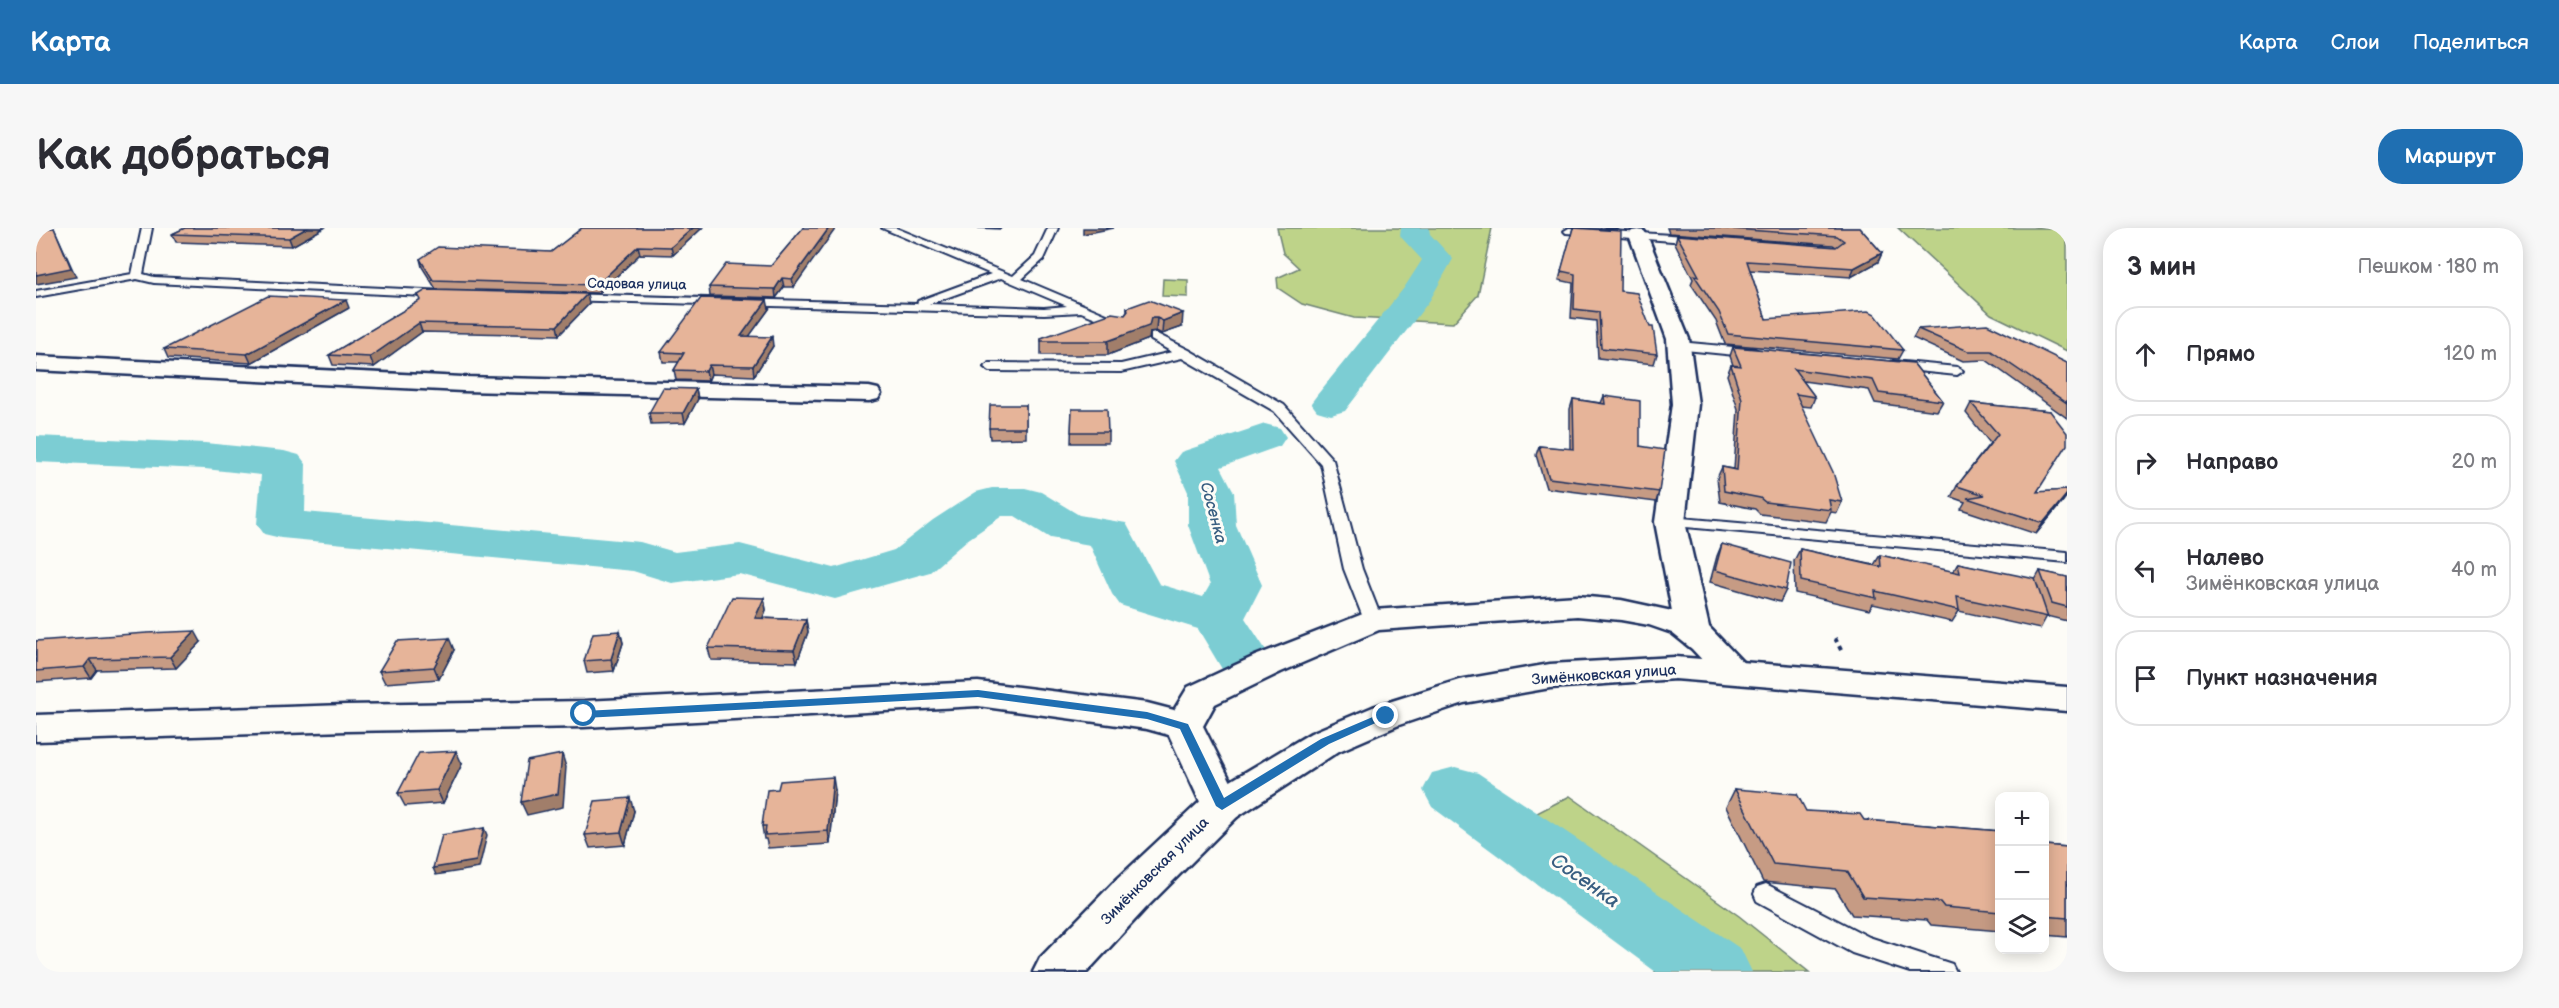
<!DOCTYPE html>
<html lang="ru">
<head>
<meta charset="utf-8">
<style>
  body { margin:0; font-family:"Balsamiq Sans",sans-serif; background:#f7f7f7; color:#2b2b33 }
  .controls { position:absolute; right:18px; bottom:18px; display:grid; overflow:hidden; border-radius:12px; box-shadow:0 3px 15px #0003 }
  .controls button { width:54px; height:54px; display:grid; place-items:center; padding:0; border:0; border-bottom:2px solid #e1e1e2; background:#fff; color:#2b2b33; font:30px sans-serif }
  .stop { position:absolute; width:18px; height:18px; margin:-14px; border:4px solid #1f6fb2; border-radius:50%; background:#fff }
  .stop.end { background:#1f6fb2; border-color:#fff; box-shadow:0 2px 6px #0008 }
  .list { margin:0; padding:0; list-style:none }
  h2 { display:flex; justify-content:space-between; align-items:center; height:78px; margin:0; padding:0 24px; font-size:26px }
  h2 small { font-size:20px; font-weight:400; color:#7c7c81 }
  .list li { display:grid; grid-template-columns:39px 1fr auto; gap:18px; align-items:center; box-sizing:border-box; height:96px; margin:0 12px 12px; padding:0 12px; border:2px solid #e1e1e2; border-radius:24px }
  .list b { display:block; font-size:22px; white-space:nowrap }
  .list p { margin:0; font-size:20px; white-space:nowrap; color:#7c7c81 }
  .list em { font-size:20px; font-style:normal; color:#7c7c81 }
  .icon { flex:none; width:33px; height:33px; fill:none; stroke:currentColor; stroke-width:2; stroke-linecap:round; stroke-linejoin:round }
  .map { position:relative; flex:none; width:2031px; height:744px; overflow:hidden; border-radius:24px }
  header { display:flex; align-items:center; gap:36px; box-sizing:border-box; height:84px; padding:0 30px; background:#1f6fb2; color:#fff }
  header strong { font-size:28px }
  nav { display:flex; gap:33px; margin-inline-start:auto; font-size:21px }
  .intro { display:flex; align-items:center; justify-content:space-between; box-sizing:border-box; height:144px; padding:0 36px }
  h1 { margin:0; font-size:42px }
  .button { padding:15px 27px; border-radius:24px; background:#1f6fb2; color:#fff; font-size:21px; font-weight:700 }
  main { display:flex; gap:36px; padding:0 36px }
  aside { flex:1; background:#fff; border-radius:24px; box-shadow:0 3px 15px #0003 }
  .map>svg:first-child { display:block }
  .green { fill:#bed389; stroke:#6c8174; stroke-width:1.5 }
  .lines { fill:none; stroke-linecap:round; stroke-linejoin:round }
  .river { fill:#7ccdd3; fill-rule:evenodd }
  .lane-casing { stroke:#1b2f5e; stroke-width:4 }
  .street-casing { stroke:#1b2f5e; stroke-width:5 }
  .secondary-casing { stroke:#1b2f5e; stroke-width:5 }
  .path { stroke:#1b2f5e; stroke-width:4; stroke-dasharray:4.5 4.5; stroke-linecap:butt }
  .lane { fill:#fdfcf7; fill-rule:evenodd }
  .street { fill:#fdfcf7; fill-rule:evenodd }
  .secondary { fill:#fdfcf7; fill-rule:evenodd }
  .wall { fill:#c69b84; stroke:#1b2f5e; stroke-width:1.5 }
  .shaded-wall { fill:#a17e6b; stroke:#1b2f5e; stroke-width:1.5 }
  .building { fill:#e6b499; stroke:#1b2f5e; stroke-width:1.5 }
  .route { fill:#1f6fb2 }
  .labels { text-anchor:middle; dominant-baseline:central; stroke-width:6; stroke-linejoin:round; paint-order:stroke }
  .far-street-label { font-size:14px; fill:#1b2f5e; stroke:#fdfcf7 }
  .street-label { font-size:15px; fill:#1b2f5e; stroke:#fdfcf7 }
  .water-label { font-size:16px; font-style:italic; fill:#385e81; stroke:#fdfcf7 }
  .near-water-label { font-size:20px; font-style:italic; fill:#385e81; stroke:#fdfcf7 }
</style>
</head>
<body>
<header>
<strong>Карта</strong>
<nav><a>Карта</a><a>Слои</a><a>Поделиться</a></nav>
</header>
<div class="intro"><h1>Как добраться</h1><a class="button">Маршрут</a></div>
<main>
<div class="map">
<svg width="2031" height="744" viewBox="0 0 2031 744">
  <rect width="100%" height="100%" fill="#fdfcf7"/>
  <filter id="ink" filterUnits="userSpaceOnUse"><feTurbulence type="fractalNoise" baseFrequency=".0167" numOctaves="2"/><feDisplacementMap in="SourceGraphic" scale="12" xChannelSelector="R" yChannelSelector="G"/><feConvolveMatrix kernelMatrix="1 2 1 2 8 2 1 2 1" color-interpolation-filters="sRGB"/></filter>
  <g filter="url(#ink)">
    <!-- green -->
    <g class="green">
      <polygon points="1241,0 1456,0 1442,67 1417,95 1318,90 1266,76 1242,60 1241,50 1263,40 1247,25"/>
      <polygon points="1862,0 2031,0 2031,123 1955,86"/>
      <polygon points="1127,51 1152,52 1152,69 1126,68"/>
      <polygon points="1534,568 1703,688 1773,744 1619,744 1626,731 1528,642 1499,586"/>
    </g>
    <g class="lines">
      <!-- river -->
      <g class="river">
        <polygon points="1365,0 1393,0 1394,6 1417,31 1394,72 1309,183 1295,187 1281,183 1275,175 1281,167 1368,60 1386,32 1364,8"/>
        <polygon points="1229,196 1244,200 1250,209 1244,218 1185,239 1198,264 1200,297 1226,357 1209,390 1237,433 1229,446 1209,451 1189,446 1162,401 1084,377 1076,366 1054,317 1014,310 979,288 966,288 931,312 894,344 799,371 703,346 636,355 597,343 245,310 228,306 221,296 225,247 169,241 0,234 0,208 169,215 248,223 263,227 270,236 269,284 604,314 639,324 704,316 798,340 858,322 897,292 940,264 956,260 989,260 1005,264 1043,287 1090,295 1123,356 1167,369 1174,357 1152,297 1152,264 1138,233 1145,224"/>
        <polygon points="1419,539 1442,545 1705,721 1716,744 1620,744 1396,579 1387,562 1396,545"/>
      </g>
      <defs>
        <g id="lane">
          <polygon points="106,0 116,0 107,46 118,49 410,63 416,66 410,69 118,55 101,51 0,69 0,63 96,46"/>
          <path d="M 846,0 L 860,0 L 977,48 L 999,28 L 1012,0 L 1022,0 L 1008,31 L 986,51 L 1090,95 L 1088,98 L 1080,98 L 1045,84 L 1008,86 L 527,72 L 521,69 L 527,66 L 881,76 L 882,73 L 955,46 ZM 965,50 L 1031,78 L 1008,80 L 893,76 Z"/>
          <polygon points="1533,0 1663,9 1668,12 1663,15 1530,5 1528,3"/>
          <polygon points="1119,105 1153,122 1248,177 1297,232 1326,341 1346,392 1344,396 1330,396 1328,392 1308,341 1285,236 1238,183 1146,130 1085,144 954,143 948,139 954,135 1085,136 1136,124 1115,112 1115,106"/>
          <polygon points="1643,114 1719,121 1725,125 1719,129 1639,121 1637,118"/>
          <polygon points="1857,133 1921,139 1927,143 1921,147 1852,140 1851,137"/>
          <polygon points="1634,289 2031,324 2031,334 1628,297 1626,294 1628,291"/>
          <polygon points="1730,656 1833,709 1916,736 1920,744 1874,744 1816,725 1721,673 1718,666 1721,659"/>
        </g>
        <g id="street">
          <polygon points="1602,2 1608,3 1611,7 1653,111 1662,176 1649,294 1673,399 1716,444 1711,452 1698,455 1685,452 1656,421 1636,405 1613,397 1585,392 1541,388 1343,402 1245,444 1179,476 1167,498 1207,578 1201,589 1186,593 1171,589 1133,507 1111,501 942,478 548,499 310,503 0,513 0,487 310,477 548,473 942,454 1111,475 1138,482 1152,459 1219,428 1337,382 1541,368 1585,372 1636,383 1619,294 1636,176 1631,111 1593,7 1596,3"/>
          <polygon points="0,128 427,149 833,159 842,161 845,166 842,171 833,173 427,163 0,142"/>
        </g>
        <polygon id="secondary" points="1639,429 2031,459 2031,483 1639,451 1514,460 1428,475 1363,497 1303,523 1201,589 1109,681 1051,744 997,744 1004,730 1077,655 1171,567 1275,505 1337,479 1423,452 1514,436"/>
      </defs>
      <!-- lane casing -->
      <use href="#lane" class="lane-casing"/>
      <!-- street casing -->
      <use href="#street" class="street-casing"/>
      <!-- secondary casing -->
      <use href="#secondary" class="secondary-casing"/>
      <!-- path -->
      <polyline class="path" points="1799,410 1807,426"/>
      <!-- lane -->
      <use href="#lane" class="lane"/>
      <!-- street -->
      <use href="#street" class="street"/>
      <!-- secondary -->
      <use href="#secondary" class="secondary"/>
    </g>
    <!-- wall -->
    <g class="wall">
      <polygon points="149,0 288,0 256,18 140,14 136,6"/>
      <polygon points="546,0 666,0 637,27 604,26 563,65 400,61 386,39 384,31 515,24"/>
      <polygon points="767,0 758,59 748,59 740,70 674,68 673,59 735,38"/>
      <polygon points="942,0 965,0 964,1"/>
      <polygon points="1537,0 1584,63 1621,126 1618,136 1562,130 1560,93 1535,90 1537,55 1523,52"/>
      <polygon points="1564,0 1583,0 1582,1"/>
      <polygon points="1631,0 1824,0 1846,25 1842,34 1815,49 1714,42 1730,91 1867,122 1862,131 1689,116 1680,93 1655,56 1657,51 1639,15 1641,7 1800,19 1797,17 1633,5"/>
      <polygon points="382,67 553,76 523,107 386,104 338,139 297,137 293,127 384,73"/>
      <polygon points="313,80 215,135 132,130 128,121"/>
      <polygon points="1091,80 1146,99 1126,106 1120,103 1114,104 1113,111 1072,127 1005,127 1005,110 1089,87 1091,84"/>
      <polygon points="733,81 713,108 737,118 718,148 675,146 672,153 640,152 638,142 643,134 627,134 625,124"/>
      <polygon points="1882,101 2031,135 2031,190 1950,132 1927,133 1877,110"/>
      <polygon points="1697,119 1877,135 1907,173 1901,183 1839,175 1833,162 1767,153 1779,169 1775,179 1765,178 1806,274 1801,285 1795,284 1790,294 1724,286 1719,281 1684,274 1681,250 1686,239 1698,241 1702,181 1691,147 1695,137 1697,137 1694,128"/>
      <polygon points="660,161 662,171 649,195 615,196 613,185"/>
      <polygon points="1568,168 1604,218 1623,264 1620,274 1510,260 1500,227 1503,218 1534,221 1534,181 1537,171 1565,175"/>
      <polygon points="1935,175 2014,183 2002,264 2031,262 2031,268 2027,273 2000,306 1925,281 1929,274 1915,269 1921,258 1954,215 1930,185"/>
      <polygon points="990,177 990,210 954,211 953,200"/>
      <polygon points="1036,181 1072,204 1072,215 1035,215"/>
      <polygon points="1686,316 1750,362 1744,374 1674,354 1681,328"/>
      <polygon points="1764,321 1838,337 1844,327 1917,344 1922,335 1999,352 2004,343 2031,349 2031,393 2011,388 2004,401 1923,383 1916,394 1837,376 1833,382 1759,365 1758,333"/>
      <polygon points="728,370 730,382 727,390 770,392 772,404 761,434 675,432 672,420"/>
      <polygon points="584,403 587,415 578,443 551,445 548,433"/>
      <polygon points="0,413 165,414 140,440 61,442 55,450 0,454"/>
      <polygon points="418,422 403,451 349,455 343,443"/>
      <polygon points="426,536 407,575 369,578 362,565"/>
      <polygon points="1699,561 1770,583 1828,592 1964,603 1964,703 1895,697 1891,692 1816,687 1800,661 1727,654 1690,579"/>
      <polygon points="799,562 794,616 732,620 730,611 728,611 726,598"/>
      <polygon points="598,583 589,617 554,620 549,607"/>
      <polygon points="2008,617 2031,619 2031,709 2008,707"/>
    </g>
    <!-- shaded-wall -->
    <g class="shaded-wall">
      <polygon points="18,0 40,49 0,56 0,47"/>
      <polygon points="271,0 288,0 256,18 253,10"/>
      <polygon points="657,0 666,0 637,27 635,19"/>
      <polygon points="793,0 800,0 758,59 756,51"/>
      <polygon points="1047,0 1078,0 1047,6"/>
      <polygon points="602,18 604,26 563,65 561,57"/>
      <polygon points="1846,25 1842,34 1815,49 1818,40"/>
      <polygon points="746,50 748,59 740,70 739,61"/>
      <polygon points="551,66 553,76 523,107 521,98"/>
      <polygon points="310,72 313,80 215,135 211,126"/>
      <polygon points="731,72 733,81 707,117 705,108"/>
      <polygon points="1147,85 1146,99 1126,106 1127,93"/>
      <polygon points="1115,90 1121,90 1120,103 1114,104 1113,111 1072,127 1072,113"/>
      <polygon points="383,95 386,104 338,139 334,129"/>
      <polygon points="736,109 737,118 718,148 717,138"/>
      <polygon points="673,137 675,146 672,153 670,143"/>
      <polygon points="660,161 662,171 649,195 647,185"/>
      <polygon points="2031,266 2027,273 2000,306 2007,295"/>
      <polygon points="728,370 730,382 722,402 719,390"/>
      <polygon points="770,392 772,404 761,434 758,422"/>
      <polygon points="159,403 165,414 140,440 134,429"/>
      <polygon points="584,403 587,415 578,443 575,431"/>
      <polygon points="413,410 418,422 403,451 398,439"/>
      <polygon points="54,431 61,442 55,450 48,439"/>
      <polygon points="420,523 426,536 407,575 401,562"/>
      <polygon points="526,526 530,539 527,579 491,587 485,574"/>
      <polygon points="797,549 799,562 794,616 792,603"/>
      <polygon points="594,570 598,583 589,617 585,604"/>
      <polygon points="448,600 451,607 443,640 400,647 397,640"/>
    </g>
    <!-- building -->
    <g class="building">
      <polygon points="0,0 18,0 35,40 0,47"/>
      <polygon points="149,0 271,0 253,10 136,6"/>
      <polygon points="546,0 657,0 635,19 602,18 561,57 397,52 384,31 402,19 515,24"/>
      <polygon points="767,0 793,0 756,51 746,50 739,61 673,59 690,36 735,38"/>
      <polygon points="1537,0 1585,3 1584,63 1601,65 1614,99 1617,99 1621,126 1565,120 1563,84 1538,81 1539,46 1525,43"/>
      <polygon points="1681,0 1824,0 1846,25 1818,40 1711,33 1730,91 1833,83 1839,86 1867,122 1692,106 1683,84 1658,47 1663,48 1641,7 1800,19 1808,13 1801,8"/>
      <polygon points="390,62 551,66 521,98 383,95 334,129 293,127 385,72 382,67"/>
      <polygon points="232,68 310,72 211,126 128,121"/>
      <polygon points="665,70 731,72 705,108 736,109 717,138 673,137 670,143 638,142 648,125 625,124"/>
      <polygon points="1113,72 1147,85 1127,93 1121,90 1115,90 1113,98 1072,113 1005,113 1005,110 1076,85 1089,87 1092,83 1091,80"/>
      <polygon points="1951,96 2031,135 2031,175 1955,123 1932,123 1882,101"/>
      <polygon points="1697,119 1877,135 1907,173 1843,165 1837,152 1758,141 1779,169 1760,166 1797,244 1806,274 1793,272 1795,282 1729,274 1724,270 1688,263 1686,239 1701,242 1706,171 1695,137 1705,138"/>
      <polygon points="627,160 660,161 647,185 613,185"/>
      <polygon points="1568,168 1604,173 1604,218 1629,222 1623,264 1513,250 1503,218 1538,221 1537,171 1569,176"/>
      <polygon points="1935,175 2014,183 2031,205 2031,217 2001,264 2031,262 2031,266 2007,295 1931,270 1949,267 1921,258 1962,206"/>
      <polygon points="954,177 990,177 990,200 953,200"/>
      <polygon points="1036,181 1071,181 1072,204 1035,204"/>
      <polygon points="1686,316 1755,335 1750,362 1679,342"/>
      <polygon points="1764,321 1845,339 1844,327 1924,345 1922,335 1999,351 2012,389 1921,369 1923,382 1839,363 1840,370 1765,353"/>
      <polygon points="2004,343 2031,349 2031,379 2016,375"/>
      <polygon points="696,369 728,370 719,390 770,392 758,422 672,420"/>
      <polygon points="159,403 134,429 54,431 48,439 0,443 0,413 111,405"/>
      <polygon points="584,403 575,431 548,433 557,405"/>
      <polygon points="413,410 398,439 343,443 361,413"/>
      <polygon points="420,523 401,562 362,565 383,525"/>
      <polygon points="526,526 522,566 485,574 491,533"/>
      <polygon points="797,549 792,603 729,607 730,598 726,598 731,562 742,561 744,553"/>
      <polygon points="1699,561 1761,566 1770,583 1824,586 1828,592 1964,603 1964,684 1908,679 1904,674 1827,669 1811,643 1737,636"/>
      <polygon points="594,570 585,604 549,607 559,573"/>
      <polygon points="448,600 440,633 397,640 406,607"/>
      <polygon points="2008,617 2031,619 2031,690 2008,688"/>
    </g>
  </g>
  <!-- route -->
  <polygon class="route" points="942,462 1111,484 1152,496 1188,570 1285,511 1346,485 1354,485 1355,488 1293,516 1186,582 1180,578 1144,501 1111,491 942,469 548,490 542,486 548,483"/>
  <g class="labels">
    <!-- far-street labels -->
    <g class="far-street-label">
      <text transform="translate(601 56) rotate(1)">Садовая улица</text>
    </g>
    <!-- street labels -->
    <g class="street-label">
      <text transform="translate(1568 447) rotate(-4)">Зимёнковская улица</text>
      <text transform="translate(1119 643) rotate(-45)">Зимёнковская улица</text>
    </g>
    <!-- water labels -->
    <g class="water-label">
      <text transform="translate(1177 285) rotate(75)">Сосенка</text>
    </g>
    <!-- near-water labels -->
    <g class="near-water-label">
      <text transform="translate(1549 653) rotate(35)">Сосенка</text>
    </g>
  </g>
</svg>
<div class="controls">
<button>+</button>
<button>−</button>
<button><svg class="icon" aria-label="layers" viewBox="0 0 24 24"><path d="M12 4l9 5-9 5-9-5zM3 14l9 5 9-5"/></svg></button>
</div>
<div class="stop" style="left:548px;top:486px"></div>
<div class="stop end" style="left:1350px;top:488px"></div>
</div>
<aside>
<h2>3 мин<small>Пешком · 180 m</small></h2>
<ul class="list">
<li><svg class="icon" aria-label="ahead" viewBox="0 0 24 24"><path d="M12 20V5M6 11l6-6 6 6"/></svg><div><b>Прямо</b></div><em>120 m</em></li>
<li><svg class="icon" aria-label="right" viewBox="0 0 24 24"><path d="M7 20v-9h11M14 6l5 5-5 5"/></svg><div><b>Направо</b></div><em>20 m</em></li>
<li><svg class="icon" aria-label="left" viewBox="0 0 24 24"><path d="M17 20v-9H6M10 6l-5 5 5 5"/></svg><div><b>Налево</b><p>Зимёнковская улица</p></div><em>40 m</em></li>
<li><svg class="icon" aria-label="arrive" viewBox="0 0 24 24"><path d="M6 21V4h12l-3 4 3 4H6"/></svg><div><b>Пункт назначения</b></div></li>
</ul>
</aside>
</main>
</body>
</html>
